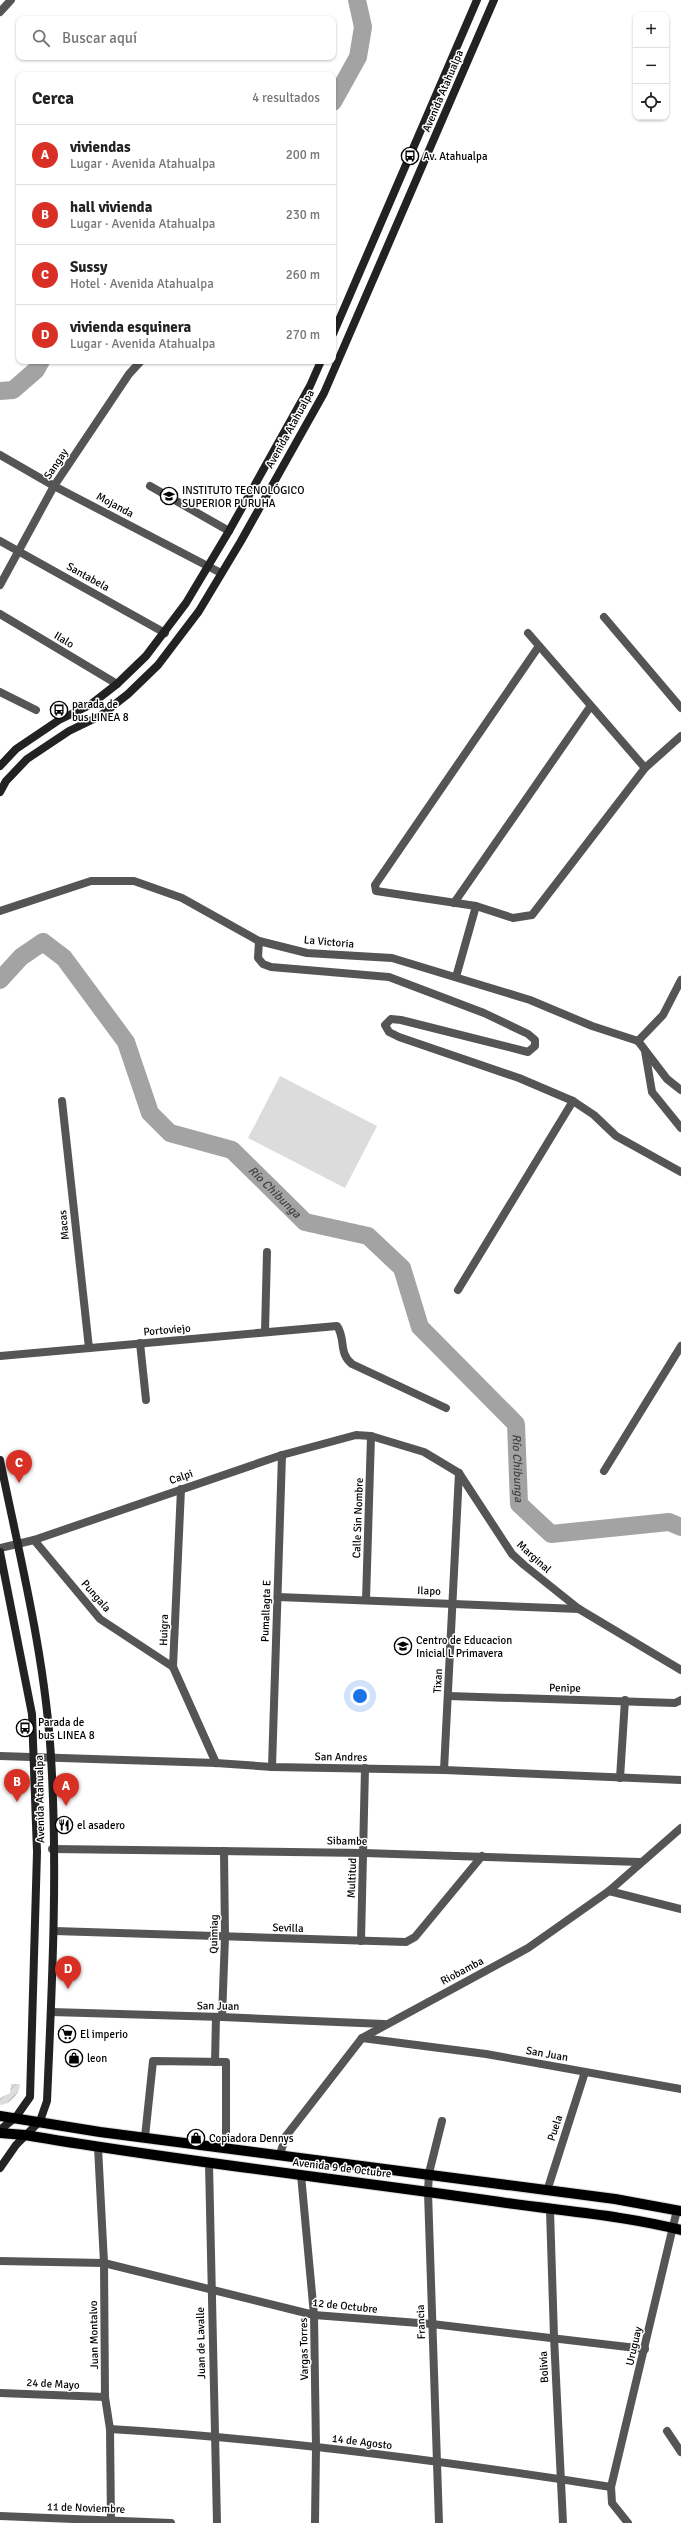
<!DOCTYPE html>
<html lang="es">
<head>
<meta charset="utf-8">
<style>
  body { margin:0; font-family:Signika,sans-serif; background:#f6f6f6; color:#222 }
  .controls { position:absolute; right:12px; top:12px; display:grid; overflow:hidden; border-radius:8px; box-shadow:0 1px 3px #0004 }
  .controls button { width:36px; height:36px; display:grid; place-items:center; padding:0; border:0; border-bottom:1px solid #e0e0e0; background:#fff; color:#222; font:20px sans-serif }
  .you { position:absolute; left:360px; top:1696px; width:14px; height:14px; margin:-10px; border:3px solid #fff; border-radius:50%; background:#1a73e8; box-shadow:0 0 0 6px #1a73e833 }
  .badge { display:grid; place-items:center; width:26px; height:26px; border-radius:50%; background:#d93025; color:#fff; font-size:13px; font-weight:700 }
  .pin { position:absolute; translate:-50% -33px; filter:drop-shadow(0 1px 2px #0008) }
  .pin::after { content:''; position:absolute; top:21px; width:14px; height:12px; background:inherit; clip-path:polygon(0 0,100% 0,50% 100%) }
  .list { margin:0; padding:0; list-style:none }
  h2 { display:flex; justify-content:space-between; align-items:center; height:52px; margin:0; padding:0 16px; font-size:17px }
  h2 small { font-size:13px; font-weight:400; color:#767676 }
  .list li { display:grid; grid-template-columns:26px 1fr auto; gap:12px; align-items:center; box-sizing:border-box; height:60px; padding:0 16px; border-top:1px solid #e0e0e0 }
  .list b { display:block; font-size:15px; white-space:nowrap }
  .list p { margin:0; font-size:13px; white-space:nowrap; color:#767676 }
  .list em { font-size:13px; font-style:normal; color:#767676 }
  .icon { flex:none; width:22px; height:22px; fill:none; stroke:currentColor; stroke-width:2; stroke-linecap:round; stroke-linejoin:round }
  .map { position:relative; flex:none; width:681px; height:2523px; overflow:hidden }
  .search { position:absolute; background:#fff; box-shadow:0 1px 3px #0004; left:16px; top:16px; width:320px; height:44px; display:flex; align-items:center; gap:10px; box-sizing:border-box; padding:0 14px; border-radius:8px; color:#767676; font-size:15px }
  .panel { position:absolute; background:#fff; box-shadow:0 1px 3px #0004; left:16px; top:72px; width:320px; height:292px; border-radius:8px }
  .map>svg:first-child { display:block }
  .garden { fill:url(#garden-furrows) }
  .pitch { fill:#dcdcdc }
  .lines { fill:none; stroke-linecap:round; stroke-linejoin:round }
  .river { stroke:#a3a3a3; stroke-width:18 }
  .primary-casing { stroke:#dbdbdb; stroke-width:12 }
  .minor { stroke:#555; stroke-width:8 }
  .secondary { stroke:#222; stroke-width:8 }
  .primary { stroke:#000; stroke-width:10 }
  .labels { text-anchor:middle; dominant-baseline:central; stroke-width:3; stroke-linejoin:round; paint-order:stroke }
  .street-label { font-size:11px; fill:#000; stroke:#fff }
  .poi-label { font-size:11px; fill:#000; stroke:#fff; text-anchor:start }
  .water-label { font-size:12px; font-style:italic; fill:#444; stroke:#fff }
</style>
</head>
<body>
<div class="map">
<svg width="681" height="2523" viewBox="0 0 681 2523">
  <defs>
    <pattern id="garden-furrows" width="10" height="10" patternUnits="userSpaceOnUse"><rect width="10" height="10" fill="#dcdcdc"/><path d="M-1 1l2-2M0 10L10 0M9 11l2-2" fill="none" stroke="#bbb"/></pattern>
  </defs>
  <rect width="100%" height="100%" fill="#fff"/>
  <!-- garden -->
  <path class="garden" d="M 11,2084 L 20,2084 C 19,2095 11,2104 0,2105 L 0,2098 L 10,2093 Z"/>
  <!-- pitch -->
  <polygon class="pitch" points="280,1076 377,1126 345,1188 248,1138"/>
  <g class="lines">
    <!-- river -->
    <g class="river">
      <polyline points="333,102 358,57 363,27 357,0"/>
      <polyline points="0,391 13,390 36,370 41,361"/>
      <path id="s1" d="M 0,980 L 21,957 L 43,942 L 64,958 L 126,1042 L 150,1113 L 170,1133 L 232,1150 L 305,1222 L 368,1236 L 402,1268 L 420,1327 L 516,1424 L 519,1504 L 551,1534 L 669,1522 L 681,1527"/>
    </g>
    <defs>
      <g id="primary">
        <polyline points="0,2116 100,2132 615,2199 681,2211"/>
        <path d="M 0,2133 L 25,2135 C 183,2162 342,2179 500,2202 C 560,2211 622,2215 681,2230"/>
      </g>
    </defs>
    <!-- primary casing -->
    <use href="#primary" class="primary-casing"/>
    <!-- minor -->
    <g class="minor">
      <polyline points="0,12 11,0"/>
      <polyline points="0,455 54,486 221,573"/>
      <polyline points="150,486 229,531"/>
      <polyline points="0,541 165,633"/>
      <polyline points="0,585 54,486 129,374 141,361"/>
      <polyline points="0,614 117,684"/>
      <polyline points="604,617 681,708"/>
      <polyline points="528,633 645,768"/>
      <polyline points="539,646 375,885 376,891 476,906 513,918 532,915 645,768 681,736"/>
      <polyline points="0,692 36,710"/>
      <polyline points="454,903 590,707"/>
      <polyline points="0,911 91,881 134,881 182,898 259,941 307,953 392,958 530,1000 592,1026 638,1041"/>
      <polyline points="259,941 258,958 263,964 271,967 389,977 484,1013 528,1034 535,1040 535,1046 528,1052 401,1020 391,1019 385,1025 389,1032 399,1037 519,1078 573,1101 594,1115 616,1136 681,1172"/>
      <polyline points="456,977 476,906"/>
      <polyline points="638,1041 663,1015 681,980"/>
      <polyline points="638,1041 667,1079 681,1090"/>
      <polyline points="645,1051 652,1092 681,1128"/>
      <polyline points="62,1101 89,1348"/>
      <polyline points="458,1290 573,1101"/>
      <polyline points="265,1332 267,1252"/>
      <polyline points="140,1343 146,1400"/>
      <path d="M 0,1356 L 337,1326 C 346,1338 338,1353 352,1364 L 446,1408"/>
      <polyline points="604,1471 681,1346"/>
      <polyline points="181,1489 173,1667 216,1763"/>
      <polyline points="34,1540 100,1619 173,1667"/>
      <polyline points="0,1548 34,1540 282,1455 356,1435 371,1436 424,1452 459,1473 512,1554 524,1565 579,1609 681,1670"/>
      <polyline points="278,1597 579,1609"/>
      <polyline points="366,1600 371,1436"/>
      <polyline points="448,1696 675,1703 681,1700"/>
      <polyline points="0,1756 216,1763 272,1767 444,1770 681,1780"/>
      <polyline points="272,1767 282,1455"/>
      <polyline points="444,1770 459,1473"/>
      <polyline points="620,1778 625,1700"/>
      <polyline points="52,1849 364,1853 640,1862"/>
      <polyline points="609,1891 681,1909"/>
      <polyline points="54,1931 406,1942 415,1937 482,1856"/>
      <polyline points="361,1941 365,1768"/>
      <polyline points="51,2012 222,2017 384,2024"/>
      <polyline points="222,2017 225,1937 224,1851"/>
      <polyline points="362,2038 486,2054 681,2089"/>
      <polyline points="215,2062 216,2017"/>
      <polyline points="145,2137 153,2061 226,2062 226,2148"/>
      <polyline points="98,2147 104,2263 105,2397 110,2429 111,2523"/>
      <polyline points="280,2154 286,2136 362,2038 528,1948 609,1891 681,1828"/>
      <polyline points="209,2164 217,2523"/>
      <polyline points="301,2175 314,2315 316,2448 315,2523"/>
      <polyline points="547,2191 585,2072"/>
      <polyline points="550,2210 554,2337 563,2523"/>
      <polyline points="0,2261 104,2263 314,2315 432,2324 645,2349"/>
      <polyline points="0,2393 105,2397"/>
      <path d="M 110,2429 C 277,2439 445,2461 611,2487"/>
      <polyline points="667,2431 681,2452"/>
      <polyline points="0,2516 171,2523"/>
      <polyline points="439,2523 428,2192 429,2173 442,2121"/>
      <polyline points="628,2523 612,2503 611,2487 677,2210"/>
    </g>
    <!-- secondary -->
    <g class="secondary">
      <polyline points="333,334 477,0"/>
      <polyline points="0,766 16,749 59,720 90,705 117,684 146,656 186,603 229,531 310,386 321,361"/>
      <polyline points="0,792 6,781 27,759 69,731 100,716 128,694 158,665 199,611 241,541 324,393 494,0"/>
      <path d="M 0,1460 C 20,1558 45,1656 51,1757 C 58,1871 52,1986 47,2101 L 40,2121 L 16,2145 L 0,2168"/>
      <polyline points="0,1552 32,1714 37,1852 30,2097 16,2117 0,2130"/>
    </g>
    <!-- primary -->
    <use href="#primary" class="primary"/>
  </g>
  <!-- icons -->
  <defs>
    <symbol id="bus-ring" viewBox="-11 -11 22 22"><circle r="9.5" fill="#fff" stroke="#000" stroke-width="1.5"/><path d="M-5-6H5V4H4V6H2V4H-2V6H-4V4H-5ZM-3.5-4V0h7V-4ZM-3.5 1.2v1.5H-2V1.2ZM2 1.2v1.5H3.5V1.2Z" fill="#000"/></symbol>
    <symbol id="university-ring" viewBox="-11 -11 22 22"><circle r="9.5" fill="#fff" stroke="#000" stroke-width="1.5"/><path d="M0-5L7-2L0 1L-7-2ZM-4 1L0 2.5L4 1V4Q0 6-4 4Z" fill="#000"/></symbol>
    <symbol id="school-ring" viewBox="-11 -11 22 22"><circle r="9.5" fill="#fff" stroke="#000" stroke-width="1.5"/><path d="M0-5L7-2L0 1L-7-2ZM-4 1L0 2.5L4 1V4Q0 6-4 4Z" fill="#000"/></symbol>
    <symbol id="restaurant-ring" viewBox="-11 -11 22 22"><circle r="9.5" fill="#fff" stroke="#000" stroke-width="1.5"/><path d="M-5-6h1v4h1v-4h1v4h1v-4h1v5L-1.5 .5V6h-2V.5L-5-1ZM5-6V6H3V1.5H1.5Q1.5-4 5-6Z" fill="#000"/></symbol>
    <symbol id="supermarket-ring" viewBox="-11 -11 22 22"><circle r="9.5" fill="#fff" stroke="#000" stroke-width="1.5"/><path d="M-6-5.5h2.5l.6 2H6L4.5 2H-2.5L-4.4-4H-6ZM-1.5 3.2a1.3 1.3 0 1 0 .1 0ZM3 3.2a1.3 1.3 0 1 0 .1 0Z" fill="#000"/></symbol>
    <symbol id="shop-ring" viewBox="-11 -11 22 22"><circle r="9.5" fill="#fff" stroke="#000" stroke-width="1.5"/><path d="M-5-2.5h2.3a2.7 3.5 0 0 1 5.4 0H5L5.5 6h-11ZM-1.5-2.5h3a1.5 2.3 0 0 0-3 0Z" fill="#000"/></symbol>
  </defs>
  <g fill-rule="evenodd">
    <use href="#bus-ring" x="400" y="146" width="20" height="20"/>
    <use href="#university-ring" x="159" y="486" width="20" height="20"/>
    <use href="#bus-ring" x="49" y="700" width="20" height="20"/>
    <use href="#school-ring" x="393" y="1636" width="20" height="20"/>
    <use href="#bus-ring" x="15" y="1718" width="20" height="20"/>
    <use href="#restaurant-ring" x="54" y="1815" width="20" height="20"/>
    <use href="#supermarket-ring" x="57" y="2024" width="20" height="20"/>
    <use href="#shop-ring" x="64" y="2048" width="20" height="20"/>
    <use href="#shop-ring" x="186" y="2128" width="20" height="20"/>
  </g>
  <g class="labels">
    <!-- street labels -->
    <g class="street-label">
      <text transform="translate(443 91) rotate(-67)">Avenida Atahualpa</text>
      <text transform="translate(290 429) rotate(-61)">Avenida Atahualpa</text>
      <text transform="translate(56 464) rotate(-56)">Sangay</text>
      <text transform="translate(115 505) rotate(28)">Mojanda</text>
      <text transform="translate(88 577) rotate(29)">Santabela</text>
      <text transform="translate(64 640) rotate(31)">Ilalo</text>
      <text transform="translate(329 942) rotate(5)">La Victoria</text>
      <text transform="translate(64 1225) rotate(-96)">Macas</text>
      <text transform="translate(167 1330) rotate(-5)">Portoviejo</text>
      <text transform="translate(181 1477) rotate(-19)">Calpi</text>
      <text transform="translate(358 1518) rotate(-88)">Calle Sin Nombre</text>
      <text transform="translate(534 1557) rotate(42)">Marginal</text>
      <text transform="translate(429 1591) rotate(2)">Ilapo</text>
      <text transform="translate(96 1596) rotate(49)">Pungala</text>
      <text transform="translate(266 1611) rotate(-88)">Pumallagta E</text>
      <text transform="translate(164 1630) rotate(-88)">Huigra</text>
      <text transform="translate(438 1681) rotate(-87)">Tixan</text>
      <text transform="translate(565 1688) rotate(1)">Penipe</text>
      <text transform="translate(341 1757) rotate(1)">San Andres</text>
      <text transform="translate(40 1799) rotate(-91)">Avenida Atahualpa</text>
      <text transform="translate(347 1841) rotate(1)">Sibambe</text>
      <text transform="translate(352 1878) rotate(-88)">Multitud</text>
      <text transform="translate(288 1928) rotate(2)">Sevilla</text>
      <text transform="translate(214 1934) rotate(-89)">Quimiag</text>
      <text transform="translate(462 1971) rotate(-28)">Riobamba</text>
      <text transform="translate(218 2006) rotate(1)">San Juan</text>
      <text transform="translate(547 2054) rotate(10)">San Juan</text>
      <text transform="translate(555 2128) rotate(-72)">Puela</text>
      <text transform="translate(342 2168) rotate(7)">Avenida 9 de Octubre</text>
      <text transform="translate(345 2306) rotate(6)">12 de Octubre</text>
      <text transform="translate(421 2322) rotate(-92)">Francia</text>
      <text transform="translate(94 2335) rotate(-91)">Juan Montalvo</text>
      <text transform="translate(201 2343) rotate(-91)">Juan de Lavalle</text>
      <text transform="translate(634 2346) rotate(-77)">Uruguay</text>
      <text transform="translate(304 2349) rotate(-91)">Vargas Torres</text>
      <text transform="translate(544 2367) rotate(-93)">Bolivia</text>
      <text transform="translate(53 2384) rotate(3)">24 de Mayo</text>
      <text transform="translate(362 2442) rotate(7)">14 de Agosto</text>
      <text transform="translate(86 2508) rotate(2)">11 de Noviembre</text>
    </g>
    <!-- poi labels -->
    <g class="poi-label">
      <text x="423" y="156">Av. Atahualpa</text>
      <text x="182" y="490">INSTITUTO TECNOLÓGICO<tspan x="182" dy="13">SUPERIOR PURUHA</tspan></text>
      <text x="72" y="704">parada de<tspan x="72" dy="13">bus LINEA 8</tspan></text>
      <text x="416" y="1640">Centro de Educacion<tspan x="416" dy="13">Inicial L Primavera</tspan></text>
      <text x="38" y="1722">Parada de<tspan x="38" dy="13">bus LINEA 8</tspan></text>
      <text x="77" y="1825">el asadero</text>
      <text x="80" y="2034">El imperio</text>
      <text x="87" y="2058">leon</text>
      <text x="209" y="2138">Copiadora Dennys</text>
    </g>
    <!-- water labels -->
    <g class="water-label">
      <text stroke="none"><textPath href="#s1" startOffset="416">Río Chibunga</textPath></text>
      <text stroke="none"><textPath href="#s1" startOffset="812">Río Chibunga</textPath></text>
    </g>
  </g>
</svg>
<div class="controls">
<button>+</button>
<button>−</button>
<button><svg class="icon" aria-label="locate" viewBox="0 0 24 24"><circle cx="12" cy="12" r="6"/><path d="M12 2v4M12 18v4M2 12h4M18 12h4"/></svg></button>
</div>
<div class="you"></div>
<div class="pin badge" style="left:66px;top:1806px">A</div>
<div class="pin badge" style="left:17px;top:1802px">B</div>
<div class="pin badge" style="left:19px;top:1483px">C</div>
<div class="pin badge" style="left:68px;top:1989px">D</div>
<div class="search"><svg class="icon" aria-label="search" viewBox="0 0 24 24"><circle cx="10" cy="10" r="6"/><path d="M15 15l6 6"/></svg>Buscar aquí</div>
<section class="panel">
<h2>Cerca<small>4 resultados</small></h2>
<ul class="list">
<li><span class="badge">A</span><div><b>viviendas</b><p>Lugar · Avenida Atahualpa</p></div><em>200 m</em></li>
<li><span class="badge">B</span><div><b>hall vivienda</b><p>Lugar · Avenida Atahualpa</p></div><em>230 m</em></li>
<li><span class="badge">C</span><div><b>Sussy</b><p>Hotel · Avenida Atahualpa</p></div><em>260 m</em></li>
<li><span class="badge">D</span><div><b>vivienda esquinera</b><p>Lugar · Avenida Atahualpa</p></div><em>270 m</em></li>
</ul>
</section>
</div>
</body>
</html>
